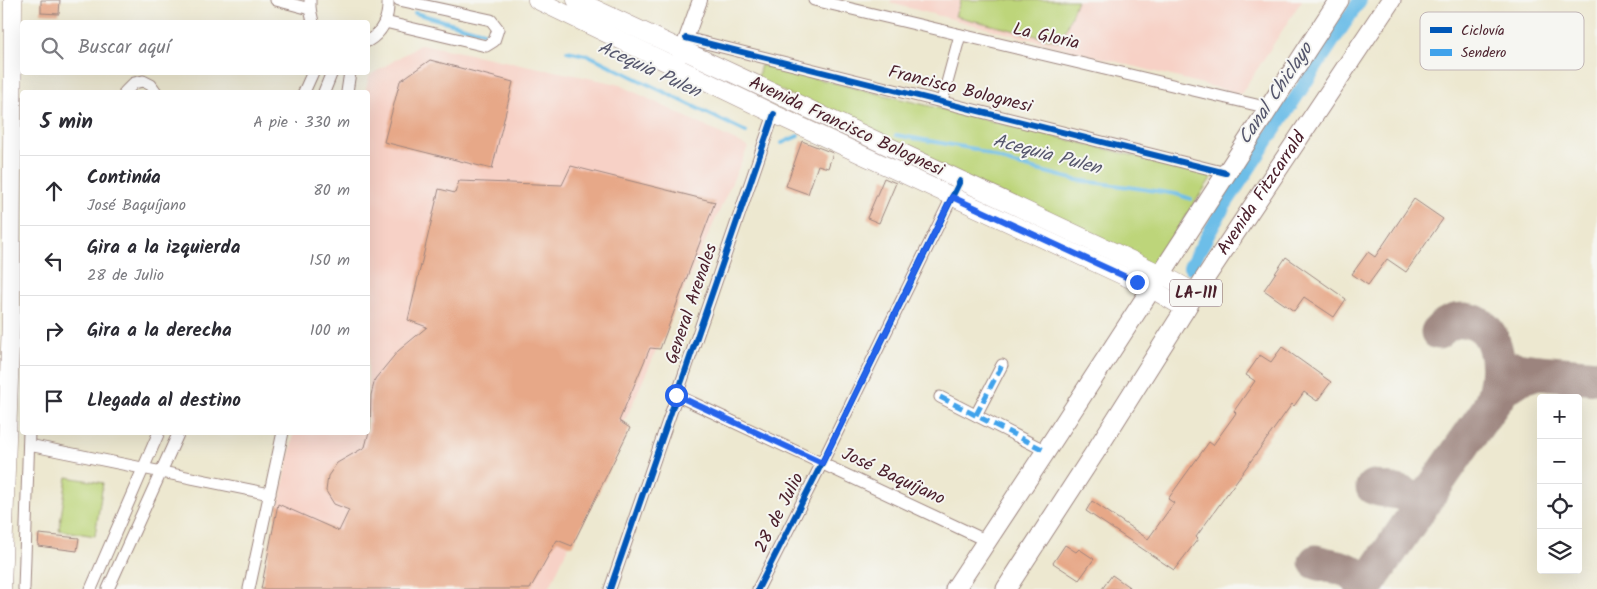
<!DOCTYPE html>
<html lang="es">
<head>
<meta charset="utf-8">
<style>
  body { margin:0; font-family:Kalam,sans-serif; background:#f7f7f7; color:#2b2b33 }
  .controls { position:absolute; right:15px; bottom:15px; display:grid; overflow:hidden; border-radius:5px; box-shadow:0 5px 20px #0002 }
  .controls button { width:45px; height:45px; display:grid; place-items:center; padding:0; border:0; border-bottom:1px solid #e1e1e2; background:#fff; color:#2b2b33; font:25px sans-serif }
  .stop { position:absolute; width:15px; height:15px; margin:-11px; border:4px solid #2563eb; border-radius:50%; background:#fff }
  .stop.end { background:#2563eb; border-color:#fff; box-shadow:0 1px 5px #0008 }
  .list { margin:0; padding:0; list-style:none }
  h2 { display:flex; justify-content:space-between; align-items:center; height:65px; margin:0; padding:0 20px; font-size:21px }
  h2 small { font-size:16px; font-weight:400; color:#7c7c81 }
  .list li { display:grid; grid-template-columns:32px 1fr auto; gap:15px; align-items:center; box-sizing:border-box; height:70px; padding:0 20px; border-top:1px solid #e1e1e2 }
  .list b { display:block; font-size:19px; white-space:nowrap }
  .list p { margin:0; font-size:16px; white-space:nowrap; color:#7c7c81 }
  .list em { font-size:16px; font-style:normal; color:#7c7c81 }
  .icon { flex:none; width:28px; height:28px; fill:none; stroke:currentColor; stroke-width:2; stroke-linecap:round; stroke-linejoin:round }
  .map { position:relative; flex:none; width:1597px; height:589px; overflow:hidden }
  .search { position:absolute; background:#fff; box-shadow:0 5px 20px #0002; left:20px; top:20px; width:350px; height:55px; display:flex; align-items:center; gap:12px; box-sizing:border-box; padding:0 18px; border-radius:5px; color:#7c7c81; font-size:19px }
  .panel { position:absolute; background:#fff; box-shadow:0 5px 20px #0002; left:20px; top:90px; width:350px; height:345px; border-radius:5px }
  .map>svg:first-child { display:block }
  .built { fill:#f7d1c6 }
  .green { fill:#bdd57a; stroke:#847a52 }
  .lines { fill:none; stroke-linecap:round; stroke-linejoin:round }
  .stream { stroke:#6dbee8; stroke-width:4 }
  .canal { stroke:#6dbee8; stroke-width:14 }
  .taxiway { stroke:#9c847e; stroke-width:35 }
  .building { fill:#e7a888 }
  .minor-casing { stroke:#9c847e; stroke-width:13 }
  .tertiary-casing { stroke:#9c847e; stroke-width:16 }
  .primary-casing { stroke:#9c847e; stroke-width:19 }
  .trunk-casing { stroke:#9c847e; stroke-width:21 }
  .minor { stroke:#fff; stroke-width:11 }
  .tertiary { stroke:#fff; stroke-width:14 }
  .primary { stroke:#fff; stroke-width:18 }
  .trunk { stroke:#fff; stroke-width:19 }
  .quiet { stroke:#40a2eb; stroke-width:5; stroke-dasharray:10 5; stroke-linecap:butt }
  .cycleway-casing { stroke:#f6f6f2; stroke-width:9 }
  .cycleway { stroke:#0057b8; stroke-width:6 }
  .route { stroke:#2563eb; stroke-width:6 }
  .labels { text-anchor:middle; dominant-baseline:central; stroke-width:4; stroke-linejoin:round; paint-order:stroke }
  .shield { fill:#f6f6f2; stroke:#7e6067; stroke-width:1 }
  .shield-label { font-size:16px; font-weight:bold; fill:#4a1f2b }
  .street-label { font-size:18px; fill:#4a1f2b; stroke:#f6f6f2 }
  .water-label { font-size:19px; font-style:italic; fill:#56576d; stroke:#f6f6f2 }
  .key { fill:#f6f6f2; stroke:#c2b6b6; stroke-width:1 }
  .key-label { font-size:14px; fill:#4a1f2b }
</style>
</head>
<body>
<div class="map">
<svg width="1597" height="589" viewBox="0 0 1597 589">
  <rect width="100%" height="100%" fill="#f6f6f2"/>
  <filter id="ink" filterUnits="userSpaceOnUse"><feTurbulence type="fractalNoise" baseFrequency=".02" numOctaves="2"/><feDisplacementMap in="SourceGraphic" scale="10" xChannelSelector="R" yChannelSelector="G"/><feConvolveMatrix kernelMatrix="1 2 1 2 8 2 1 2 1" color-interpolation-filters="sRGB"/></filter>
  <filter id="wash" filterUnits="userSpaceOnUse"><feTurbulence type="fractalNoise" baseFrequency=".0096" numOctaves="4" result="noise"/><feDisplacementMap in="SourceGraphic" scale="20" xChannelSelector="R" yChannelSelector="G"/><feGaussianBlur stdDeviation="1.12" result="paint"/><feColorMatrix in="noise" values="0 0 0 0 0 0 0 0 0 0 0 0 0 0 0 0 0 1.4 0 .05"/><feComposite in="paint" operator="in"/></filter>
  <g filter="url(#wash)">
    <rect width="100%" height="100%" fill="#ede8d0"/>
    <!-- built -->
    <g class="built">
      <polygon points="892,0 1302,0 1241,94 890,3"/>
      <polygon points="421,44 618,84 748,147 549,589 261,589 294,433 368,432 368,92 365,92 369,76"/>
    </g>
    <!-- green -->
    <g class="green">
      <polygon points="961,0 1077,0 1061,42 955,16"/>
      <polygon points="761,65 1213,175 1153,266 757,79"/>
      <polygon points="67,477 103,483 95,536 59,530"/>
    </g>
    <g class="lines">
      <!-- stream -->
      <g class="stream">
        <polyline points="415,13 486,33"/>
        <polyline points="567,51 590,56 746,132"/>
        <polyline points="896,135 975,149 1010,163 1076,180 1129,187 1176,194 1191,199"/>
        <polyline points="782,143 798,136"/>
        <polyline points="1217,206 1223,208"/>
      </g>
      <!-- canal -->
      <polyline class="canal" points="1190,267 1223,208 1360,0"/>
      <!-- taxiway -->
      <g class="taxiway">
        <path d="M 1438,332 C 1445,324 1454,320 1465,320 C 1498,322 1501,366 1495,390 C 1494,396 1491,402 1489,408"/>
        <polyline points="1516,369 1538,372 1597,377"/>
        <path d="M 1373,487 C 1393,495 1411,485 1416,514"/>
        <path d="M 1316,562 C 1334,568 1359,566 1363,589"/>
        <polyline points="1364,589 1465,442 1503,389 1520,378 1538,372"/>
      </g>
    </g>
    <g id="blocks">
      <!-- building -->
      <g class="building">
        <polygon points="41,0 60,0 59,14 41,13"/>
        <polygon points="430,60 513,82 492,169 384,142 400,81"/>
        <polygon points="802,141 833,153 828,168 818,165 808,194 786,186"/>
        <polygon points="571,166 715,202 660,349 650,348 619,421 630,428 572,546 557,540 530,589 261,589 278,504 339,531 349,510 334,504 326,491 328,476 337,463 365,447 370,428 371,395 375,379 398,351 427,327 408,320 439,189 455,193 459,181 562,185"/>
        <polygon points="884,178 896,183 879,223 867,218"/>
        <polygon points="1414,199 1443,219 1406,272 1387,259 1368,285 1352,274 1368,252 1375,257"/>
        <polygon points="1286,257 1346,299 1334,317 1304,297 1294,311 1264,290"/>
        <polygon points="1282,347 1331,382 1317,401 1304,392 1294,406 1292,404 1196,537 1198,539 1174,570 1086,511 1092,501 1148,539 1174,503 1168,499 1209,442 1213,445 1236,413 1234,411 1255,381 1246,375 1260,355 1271,362"/>
        <polygon points="39,534 79,538 77,551 38,546"/>
        <polygon points="1065,545 1076,552 1079,549 1094,559 1079,580 1053,563"/>
        <polygon points="1112,575 1132,589 1102,589"/>
      </g>
    </g>
  </g>
  <g filter="url(#ink)">
    <use href="#blocks" fill-opacity="0" stroke="#9c847e" stroke-width="1"/>
    <g class="lines">
      <defs>
        <g id="minor">
          <polyline points="276,0 310,9"/>
          <polyline points="310,0 310,9 313,22"/>
          <polyline points="814,0 1269,108"/>
          <polyline points="385,22 486,46 494,41 498,29 491,20 399,0"/>
          <polyline points="686,38 1226,173"/>
          <path d="M 368,41 C 383,32 389,18 388,0"/>
          <polyline points="125,92 134,83 143,81 151,85 156,92"/>
          <polyline points="304,92 313,72"/>
          <polyline points="324,92 332,72"/>
          <polyline points="347,92 350,72"/>
          <polyline points="942,101 960,35"/>
          <polyline points="676,395 987,541"/>
          <polyline points="940,397 1046,451"/>
          <polyline points="976,415 1002,365"/>
          <polyline points="29,445 270,494"/>
          <polyline points="24,589 29,432"/>
          <polyline points="91,589 159,432"/>
          <polyline points="108,589 179,432"/>
          <polyline points="249,589 283,432"/>
          <polyline points="610,589 774,114"/>
          <polyline points="758,589 822,463 955,191"/>
        </g>
        <polyline id="tertiary" points="679,58 700,0"/>
        <g id="primary">
          <polyline points="537,0 774,114 1152,289 1186,309"/>
          <polyline points="576,0 1161,274 1196,293"/>
          <polyline points="2,589 11,319 13,0"/>
        </g>
        <g id="trunk">
          <polyline points="955,589 1046,451 1339,0"/>
          <path id="s1" d="M 1006,589 L 1099,446 L 1203,281 L 1391,0"/>
        </g>
      </defs>
      <!-- minor casing -->
      <use href="#minor" class="minor-casing"/>
      <!-- tertiary casing -->
      <use href="#tertiary" class="tertiary-casing"/>
      <!-- primary casing -->
      <use href="#primary" class="primary-casing"/>
      <!-- trunk casing -->
      <use href="#trunk" class="trunk-casing"/>
      <!-- minor -->
      <use href="#minor" class="minor"/>
      <!-- tertiary -->
      <use href="#tertiary" class="tertiary"/>
      <!-- primary -->
      <use href="#primary" class="primary"/>
      <!-- trunk -->
      <use href="#trunk" class="trunk"/>
      <!-- quiet -->
      <g class="quiet">
        <polyline points="940,397 1046,451"/>
        <polyline points="976,415 1002,365"/>
      </g>
      <defs>
        <g id="cycleway">
          <polyline points="686,38 1226,173"/>
          <polyline points="610,589 774,114"/>
          <polyline points="758,589 822,463 960,181"/>
        </g>
      </defs>
      <!-- cycleway casing -->
      <use href="#cycleway" class="cycleway-casing"/>
      <!-- cycleway -->
      <use href="#cycleway" class="cycleway"/>
    </g>
  </g>
  <g class="lines" filter="url(#ink)">
    <!-- route -->
    <polyline class="route" points="676,395 822,463 952,197 1137,282"/>
  </g>
  <g class="labels">
    <!-- shield labels -->
    <rect class="shield" x="1170" y="279.5" width="52" height="27" rx="4"/>
    <g class="shield-label">
      <text x="1196" y="293">LA-111</text>
    </g>
    <!-- street labels -->
    <g class="street-label">
      <text transform="translate(1046 37) rotate(13)">La Gloria</text>
      <text transform="translate(960 90) rotate(14)">Francisco Bolognesi</text>
      <text transform="translate(846 127) rotate(25)">Avenida Francisco Bolognesi</text>
      <text stroke="none"><textPath href="#s1" startOffset="471">Avenida Fitzcarrald</textPath></text>
      <text transform="translate(692 304) rotate(-71)">General Arenales</text>
      <text transform="translate(893 477) rotate(25)">José Baquíjano</text>
      <text transform="translate(780 513) rotate(-63)">28 de Julio</text>
    </g>
    <!-- water labels -->
    <g class="water-label">
      <text transform="translate(649 70) rotate(25)">Acequia Pulen</text>
      <text transform="translate(1276 94) rotate(-56)">Canal Chiclayo</text>
      <text transform="translate(1047 155) rotate(15)">Acequia Pulen</text>
    </g>
  </g>
  <!-- legend -->
  <rect x="1420" y="12" width="164" height="58" rx="8" class="key"/>
  <rect x="1430" y="27" width="22" height="6" fill="#0057b8"/>
  <rect x="1430" y="49" width="22" height="7" fill="#40a2eb"/>
  <g class="key-label">
    <text x="1461" y="35">Ciclovía</text>
    <text x="1461" y="57">Sendero</text>
  </g>
</svg>
<div class="controls">
<button>+</button>
<button>−</button>
<button><svg class="icon" aria-label="locate" viewBox="0 0 24 24"><circle cx="12" cy="12" r="6"/><path d="M12 2v4M12 18v4M2 12h4M18 12h4"/></svg></button>
<button><svg class="icon" aria-label="layers" viewBox="0 0 24 24"><path d="M12 4l9 5-9 5-9-5zM3 14l9 5 9-5"/></svg></button>
</div>
<div class="stop" style="left:676px;top:395px"></div>
<div class="stop end" style="left:1137px;top:282px"></div>
<div class="search"><svg class="icon" aria-label="search" viewBox="0 0 24 24"><circle cx="10" cy="10" r="6"/><path d="M15 15l6 6"/></svg>Buscar aquí</div>
<section class="panel">
<h2>5 min<small>A pie · 330 m</small></h2>
<ul class="list">
<li><svg class="icon" aria-label="ahead" viewBox="0 0 24 24"><path d="M12 20V5M6 11l6-6 6 6"/></svg><div><b>Continúa</b><p>José Baquíjano</p></div><em>80 m</em></li>
<li><svg class="icon" aria-label="left" viewBox="0 0 24 24"><path d="M17 20v-9H6M10 6l-5 5 5 5"/></svg><div><b>Gira a la izquierda</b><p>28 de Julio</p></div><em>150 m</em></li>
<li><svg class="icon" aria-label="right" viewBox="0 0 24 24"><path d="M7 20v-9h11M14 6l5 5-5 5"/></svg><div><b>Gira a la derecha</b></div><em>100 m</em></li>
<li><svg class="icon" aria-label="arrive" viewBox="0 0 24 24"><path d="M6 21V4h12l-3 4 3 4H6"/></svg><div><b>Llegada al destino</b></div></li>
</ul>
</section>
</div>
</body>
</html>
